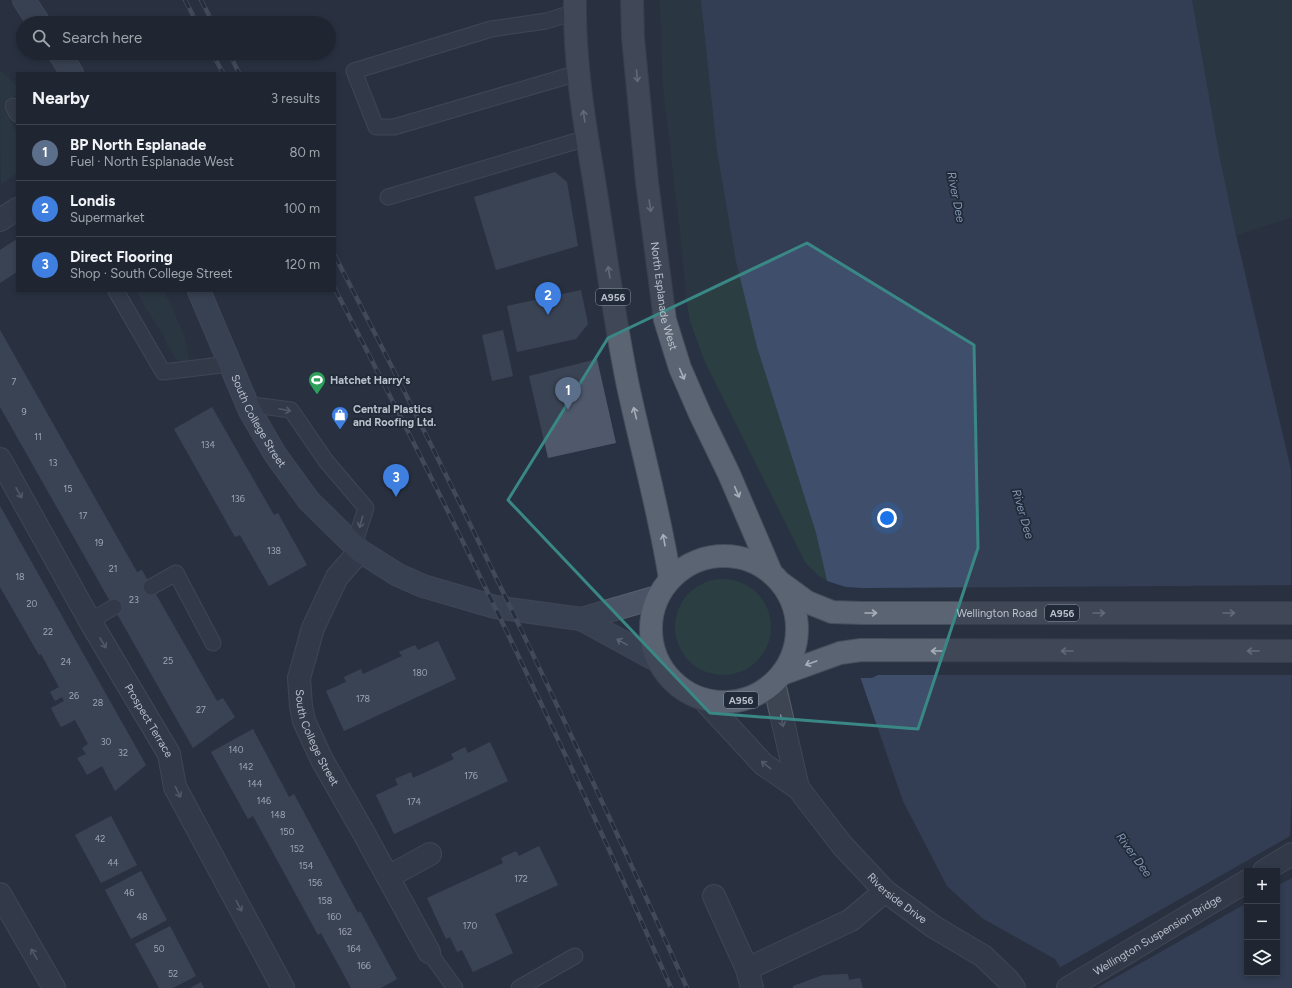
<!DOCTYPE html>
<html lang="en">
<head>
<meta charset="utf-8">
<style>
  body { margin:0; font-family:Figtree,sans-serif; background:#2c323e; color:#f1f3f6 }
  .controls { position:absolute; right:12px; bottom:12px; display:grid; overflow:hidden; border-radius:0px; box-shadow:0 2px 6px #0003 }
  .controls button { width:36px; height:36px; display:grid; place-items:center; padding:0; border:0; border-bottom:1px solid #3c434d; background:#1f2632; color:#f1f3f6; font:20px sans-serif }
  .you { position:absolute; left:887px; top:518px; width:14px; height:14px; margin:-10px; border:3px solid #fff; border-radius:50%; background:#1a73e8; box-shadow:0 0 0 6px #1a73e833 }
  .badge { display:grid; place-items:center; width:26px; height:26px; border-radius:50%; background:#b45309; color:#fff; font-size:13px; font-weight:700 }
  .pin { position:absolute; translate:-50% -33px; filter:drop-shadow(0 1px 2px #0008) }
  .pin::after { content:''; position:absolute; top:21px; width:14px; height:12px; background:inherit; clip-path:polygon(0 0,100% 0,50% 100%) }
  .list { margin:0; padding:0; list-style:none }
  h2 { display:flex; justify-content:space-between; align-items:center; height:52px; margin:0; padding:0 16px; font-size:17px }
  h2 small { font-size:13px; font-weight:400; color:#a1a5ac }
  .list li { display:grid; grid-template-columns:26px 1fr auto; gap:12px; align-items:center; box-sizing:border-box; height:56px; padding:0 16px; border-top:1px solid #3c434d }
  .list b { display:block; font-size:15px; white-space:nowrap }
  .list p { margin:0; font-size:13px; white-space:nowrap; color:#a1a5ac }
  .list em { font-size:13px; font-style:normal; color:#a1a5ac }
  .icon { flex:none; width:22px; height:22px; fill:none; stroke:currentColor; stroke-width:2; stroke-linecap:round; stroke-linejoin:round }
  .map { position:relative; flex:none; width:1292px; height:988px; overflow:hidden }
  .search { position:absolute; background:#1f2632; box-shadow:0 2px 6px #0003; left:16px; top:16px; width:320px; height:44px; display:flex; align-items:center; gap:10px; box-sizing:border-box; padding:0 14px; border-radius:22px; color:#a1a5ac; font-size:15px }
  .panel { position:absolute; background:#1f2632; box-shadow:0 2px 6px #0003; left:16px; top:72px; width:320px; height:220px; border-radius:0px }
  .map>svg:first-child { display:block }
  .green { fill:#2b3f43 }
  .water { fill:#3f4f6b; fill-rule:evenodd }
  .pier { fill:#293242 }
  .building { fill:#4f596b }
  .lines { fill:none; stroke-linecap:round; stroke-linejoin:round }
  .service-casing { stroke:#58606c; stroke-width:17 }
  .pedestrian-casing { stroke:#58606c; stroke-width:24 }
  .minor-casing { stroke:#58606c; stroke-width:24 }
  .tertiary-casing { stroke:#58606c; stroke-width:24 }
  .secondary-casing { stroke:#58606c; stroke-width:24 }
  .primary-casing { stroke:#464e5b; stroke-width:24 }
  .service { stroke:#3d4552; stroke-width:15 }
  .pedestrian { stroke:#3d4552; stroke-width:22 }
  .minor { stroke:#3d4552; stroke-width:22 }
  .tertiary { stroke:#3d4552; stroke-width:22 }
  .secondary { stroke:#4b5465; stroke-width:22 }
  .primary { stroke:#5b6472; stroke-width:22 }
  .rail-casing { stroke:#5f6979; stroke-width:4.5 }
  .rail { stroke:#212a38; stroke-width:3; stroke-dasharray:9; stroke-linecap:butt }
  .oneway { stroke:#a7aeba }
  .oneway2 { stroke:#828995 }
  .oneway3 { stroke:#939aa8 }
  .marked { fill:none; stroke:#3a8886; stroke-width:3; stroke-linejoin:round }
  .labels { text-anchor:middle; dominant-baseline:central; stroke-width:3.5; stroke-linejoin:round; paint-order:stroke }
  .number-label { font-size:9px; fill:#9fa6b4 }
  .shield { fill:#212a38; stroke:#8c93a0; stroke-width:1 }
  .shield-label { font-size:10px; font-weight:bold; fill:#bac0cc }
  .street-label { font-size:11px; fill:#bac0cc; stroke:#212a38 }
  .poi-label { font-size:11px; font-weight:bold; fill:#bac0cc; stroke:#212a38; text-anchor:start }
  .water-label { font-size:12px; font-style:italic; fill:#8395b2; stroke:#212a38 }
</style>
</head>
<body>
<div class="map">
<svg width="1292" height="988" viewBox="0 0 1292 988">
  <rect width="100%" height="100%" fill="#293242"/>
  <!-- green -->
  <g class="green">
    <polygon points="660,0 701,0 757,347 816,533 827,581 819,576 805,562 704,360 690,321 686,297 682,247 663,85"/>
    <polygon points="1192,0 1292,0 1292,217 1236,235 1220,159"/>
    <polygon points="0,70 17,86 17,97 15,95 1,104 17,133 17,173 1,184"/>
    <polygon points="136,291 164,291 184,336 189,361 184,364 174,357 163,335"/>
    <circle cx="723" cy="627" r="48"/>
  </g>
  <!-- water -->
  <path class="water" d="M 701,0 L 1192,0 L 1220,159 L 1236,235 L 1291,470 L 1292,786 L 1290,836 L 1292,839 L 1292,988 L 1073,988 L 1055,959 L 982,918 L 947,886 L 903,801 L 827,581 L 816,533 L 757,347 L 736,261 L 717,150 ZM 1247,871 L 1277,871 L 1277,973 L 1247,973 Z"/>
  <!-- pier -->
  <g class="pier">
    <polygon points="827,581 846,587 862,588 1292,585 1292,675 878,675 872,678 858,678 829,592"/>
    <polygon points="1290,836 1292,839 1292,878 1277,886 1277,871 1247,871 1247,903 1097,988 1071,988 1059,968"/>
  </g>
  <!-- building -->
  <g class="building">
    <polygon points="555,172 567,182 578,246 496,270 474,197"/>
    <polygon points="17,239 17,272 0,283 0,250"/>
    <polygon points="581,290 588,324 576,339 517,352 507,306"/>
    <polygon points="0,330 137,572 142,570 217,701 223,698 235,717 193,748 0,407"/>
    <polygon points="503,330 513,376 492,381 482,335"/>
    <polygon points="597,359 616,443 548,458 529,376"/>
    <polygon points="212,407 274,515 278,513 307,565 269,586 240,535 235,537 174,429"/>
    <polygon points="0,506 146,765 115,791 102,766 87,775 82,766 77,758 86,754 82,748 88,744 75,720 61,727 56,718 51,708 64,701 62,697 55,701 50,692 59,687 41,654 39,655 0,587"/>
    <polygon points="438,641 456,679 344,731 326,691 346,682 344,677 361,669 363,674 402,656 399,652 415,645 418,650"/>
    <polygon points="253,729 289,797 294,794 358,913 360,911 397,979 381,988 351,988 321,933 318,935 253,816 248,819 211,752"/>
    <polygon points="490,742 508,781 394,834 376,795 398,785 395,779 411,772 413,778 454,759 451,754 465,747 468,753"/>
    <polygon points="111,816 137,865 101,883 75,835"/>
    <polygon points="539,846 558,885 495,914 513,953 473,972 462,950 457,952 450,937 446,939 427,898 503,863 501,858 516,851 519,856"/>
    <polygon points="141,871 167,920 131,939 105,890"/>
    <polygon points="170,926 196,976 173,988 159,988 135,944"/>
    <polygon points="848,974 849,980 860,978 863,988 793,988 793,986 823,975"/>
    <polygon points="201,982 204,988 190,988"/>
  </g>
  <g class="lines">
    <defs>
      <g id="service">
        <polyline points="575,12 546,21 491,29 354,71 376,127 394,127 578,73"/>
        <polyline points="13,106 17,114"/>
        <polyline points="388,197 587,138"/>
        <polyline points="116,291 163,372 229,364"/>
        <polyline points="247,404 291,410 326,461 366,508 354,545"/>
        <polyline points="151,587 176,573 213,643"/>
        <polyline points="90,621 114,607"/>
        <polyline points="429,952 455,988"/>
        <polyline points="519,988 575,956"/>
      </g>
      <g id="pedestrian">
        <polyline points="1264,871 1292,854"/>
        <path id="s1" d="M 1068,988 L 1247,881"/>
      </g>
      <g id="minor">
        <polyline points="0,220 17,209"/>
        <path id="s2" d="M 0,459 L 90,621 L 169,754 L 175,787 L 283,988"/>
        <path id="s3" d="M 360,551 L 337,577 L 313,628 L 299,678 L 301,706 L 304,721 L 322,760 L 361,828 L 429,952"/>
        <polyline points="388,877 430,854"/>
        <polyline points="0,894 54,988"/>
        <polyline points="714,896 747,969 752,988"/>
        <polyline points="747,969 851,920 885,891"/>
      </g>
      <g id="tertiary">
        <polyline points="774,683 798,788"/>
        <path id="s4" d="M 705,701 L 763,764 L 798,788 L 842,845 L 885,891 L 934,927 L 983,956 L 1008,980 L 1014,988"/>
      </g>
      <g id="secondary">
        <polyline points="24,0 39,23"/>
        <polyline points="59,53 72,73"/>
        <path id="s5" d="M 199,291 L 250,411 L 275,454 L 309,501 L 360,551 L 398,575 L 423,586 L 495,607 L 581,619 L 656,660"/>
        <polyline points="581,619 657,597"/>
      </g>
      <g id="primary">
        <path d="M 575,0 C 574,60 584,121 594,180 C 605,249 614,318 628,386 C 642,451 660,514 670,579"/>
        <path id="s6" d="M 632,0 L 633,38 L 647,182 L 665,320 L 680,368 L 700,414 L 729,474 L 771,572"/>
        <circle cx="724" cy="629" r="73"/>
        <path id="s7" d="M 781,583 L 807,602 L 832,612 L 862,613 L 1292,613"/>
        <polyline points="782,674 840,653 861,650 1292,651"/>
      </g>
    </defs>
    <!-- service casing -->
    <use href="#service" class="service-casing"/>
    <!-- pedestrian casing -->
    <use href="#pedestrian" class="pedestrian-casing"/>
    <!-- minor casing -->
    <use href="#minor" class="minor-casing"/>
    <!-- tertiary casing -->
    <use href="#tertiary" class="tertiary-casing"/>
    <!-- secondary casing -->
    <use href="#secondary" class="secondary-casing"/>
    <!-- primary casing -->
    <use href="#primary" class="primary-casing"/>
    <!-- service -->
    <use href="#service" class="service"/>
    <!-- pedestrian -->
    <use href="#pedestrian" class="pedestrian"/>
    <!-- minor -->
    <use href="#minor" class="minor"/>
    <!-- tertiary -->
    <use href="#tertiary" class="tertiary"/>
    <!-- secondary -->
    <use href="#secondary" class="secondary"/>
    <!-- primary -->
    <use href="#primary" class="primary"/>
    <defs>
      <g id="rail">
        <polyline points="185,0 197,23"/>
        <polyline points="201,0 213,23"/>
        <polyline points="212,53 223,73"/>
        <polyline points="229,53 239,73"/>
        <path d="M 335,256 C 460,496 576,741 687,988"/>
        <path d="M 335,289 C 454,518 567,751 671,988"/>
      </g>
    </defs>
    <!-- rail casing -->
    <use href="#rail" class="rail-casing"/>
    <!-- rail -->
    <use href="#rail" class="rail"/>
  </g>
  <!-- one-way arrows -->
  <defs><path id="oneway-shaft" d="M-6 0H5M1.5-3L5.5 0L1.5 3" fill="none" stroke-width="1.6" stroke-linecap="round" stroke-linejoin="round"/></defs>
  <g class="oneway">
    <use href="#oneway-shaft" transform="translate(637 76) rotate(85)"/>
    <use href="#oneway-shaft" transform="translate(584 116) rotate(-98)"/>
    <use href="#oneway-shaft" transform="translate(650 206) rotate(82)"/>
    <use href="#oneway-shaft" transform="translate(609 272) rotate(-99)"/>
    <use href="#oneway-shaft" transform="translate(682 374) rotate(67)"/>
    <use href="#oneway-shaft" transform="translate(635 413) rotate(-104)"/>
    <use href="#oneway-shaft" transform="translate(737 492) rotate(67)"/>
    <use href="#oneway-shaft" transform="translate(664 540) rotate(-100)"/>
    <use href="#oneway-shaft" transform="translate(871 613)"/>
    <use href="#oneway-shaft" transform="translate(1099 613)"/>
    <use href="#oneway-shaft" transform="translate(1229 613)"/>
    <use href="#oneway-shaft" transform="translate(937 651) rotate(-180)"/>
    <use href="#oneway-shaft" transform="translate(1067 651) rotate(-180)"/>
    <use href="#oneway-shaft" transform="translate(1253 651) rotate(-180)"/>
    <use href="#oneway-shaft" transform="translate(811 663) rotate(160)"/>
  </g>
  <g class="oneway2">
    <use href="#oneway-shaft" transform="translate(285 410) rotate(12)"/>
    <use href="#oneway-shaft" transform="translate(19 493) rotate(61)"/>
    <use href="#oneway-shaft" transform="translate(361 522) rotate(106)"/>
    <use href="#oneway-shaft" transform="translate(103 643) rotate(59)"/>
    <use href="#oneway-shaft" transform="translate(782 721) rotate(77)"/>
    <use href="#oneway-shaft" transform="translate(766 765) rotate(-142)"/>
    <use href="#oneway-shaft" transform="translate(178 792) rotate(64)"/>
    <use href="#oneway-shaft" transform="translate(239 906) rotate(62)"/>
    <use href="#oneway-shaft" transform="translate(34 954) rotate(-120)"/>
  </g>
  <use class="oneway3" href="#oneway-shaft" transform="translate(622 642) rotate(-151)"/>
  <!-- marked area -->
  <path d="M0 0H1292V988H0ZM 807,243 L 974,345 L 978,548 L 918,729 L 710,713 L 508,500 L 608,338 Z" fill="#293242" fill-opacity=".55" fill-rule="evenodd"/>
  <path class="marked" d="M 807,243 L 974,345 L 978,548 L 918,729 L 710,713 L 508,500 L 608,338 Z"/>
  <!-- icons -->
  <defs>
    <symbol id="stadium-pin" viewBox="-11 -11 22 30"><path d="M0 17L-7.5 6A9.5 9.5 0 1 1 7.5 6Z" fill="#2e9e5b" stroke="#212a38"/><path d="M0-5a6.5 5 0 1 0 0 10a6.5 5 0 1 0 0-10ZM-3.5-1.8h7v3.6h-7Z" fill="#fff"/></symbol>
    <symbol id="shop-pin" viewBox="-11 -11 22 30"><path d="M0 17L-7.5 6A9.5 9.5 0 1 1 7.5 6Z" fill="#3f7fe0" stroke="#212a38"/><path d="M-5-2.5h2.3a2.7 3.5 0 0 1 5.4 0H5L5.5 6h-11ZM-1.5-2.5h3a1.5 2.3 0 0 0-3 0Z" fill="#fff"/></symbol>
  </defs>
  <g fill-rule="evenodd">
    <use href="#stadium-pin" x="307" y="370" width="20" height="27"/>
    <use href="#shop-pin" x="330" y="405" width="20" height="27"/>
  </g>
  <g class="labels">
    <!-- number labels -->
    <g class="number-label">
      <text x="14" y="381">7</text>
      <text x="24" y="411">9</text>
      <text x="38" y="436">11</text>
      <text x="208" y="444">134</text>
      <text x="53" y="462">13</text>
      <text x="68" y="488">15</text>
      <text x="238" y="498">136</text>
      <text x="83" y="515">17</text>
      <text x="99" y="542">19</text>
      <text x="274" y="550">138</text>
      <text x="113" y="568">21</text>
      <text x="20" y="576">18</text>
      <text x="134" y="599">23</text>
      <text x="32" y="603">20</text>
      <text x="48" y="631">22</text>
      <text x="168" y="660">25</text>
      <text x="66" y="661">24</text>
      <text x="420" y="672">180</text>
      <text x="74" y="695">26</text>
      <text x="363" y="698">178</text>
      <text x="98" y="702">28</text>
      <text x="201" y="709">27</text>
      <text x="106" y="741">30</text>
      <text x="236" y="749">140</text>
      <text x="123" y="752">32</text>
      <text x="246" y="766">142</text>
      <text x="471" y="775">176</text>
      <text x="255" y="783">144</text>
      <text x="264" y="800">146</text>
      <text x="414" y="801">174</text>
      <text x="278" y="814">148</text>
      <text x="287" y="831">150</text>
      <text x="100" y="838">42</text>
      <text x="297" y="848">152</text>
      <text x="113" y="862">44</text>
      <text x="306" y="865">154</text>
      <text x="521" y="878">172</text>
      <text x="315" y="882">156</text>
      <text x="129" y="892">46</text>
      <text x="325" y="900">158</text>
      <text x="142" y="916">48</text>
      <text x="334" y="916">160</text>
      <text x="470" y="925">170</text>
      <text x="345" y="931">162</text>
      <text x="159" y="948">50</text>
      <text x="354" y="948">164</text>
      <text x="364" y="965">166</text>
      <text x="173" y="973">52</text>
    </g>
    <!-- shield labels -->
    <g class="shield">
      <rect x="596" y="289" width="34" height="16" rx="3"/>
      <rect x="1045" y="605" width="34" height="16" rx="3"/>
      <rect x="724" y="692" width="34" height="16" rx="3"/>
    </g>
    <g class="shield-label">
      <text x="613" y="297">A956</text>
      <text x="1062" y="613">A956</text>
      <text x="741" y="700">A956</text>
    </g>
    <!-- street labels -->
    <g class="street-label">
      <text stroke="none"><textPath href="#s6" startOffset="298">North Esplanade West</textPath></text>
      <text stroke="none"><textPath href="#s5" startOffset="143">South College Street</textPath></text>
      <text stroke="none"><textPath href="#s7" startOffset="224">Wellington Road</textPath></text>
      <text stroke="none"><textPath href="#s2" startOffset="301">Prospect Terrace</textPath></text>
      <text stroke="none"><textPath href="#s3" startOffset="206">South College Street</textPath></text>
      <text stroke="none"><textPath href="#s4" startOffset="277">Riverside Drive</textPath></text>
      <text stroke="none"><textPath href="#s1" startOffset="104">Wellington Suspension Bridge</textPath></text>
    </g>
    <!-- poi labels -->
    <g class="poi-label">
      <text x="330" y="380">Hatchet Harry's</text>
      <text x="353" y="409">Central Plastics<tspan x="353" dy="13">and Roofing Ltd.</tspan></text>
    </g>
    <!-- water labels -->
    <g class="water-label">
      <text transform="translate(956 197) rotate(79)">River Dee</text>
      <text transform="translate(1023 514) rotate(74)">River Dee</text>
      <text transform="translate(1134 855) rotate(54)">River Dee</text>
    </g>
  </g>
</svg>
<div class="controls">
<button>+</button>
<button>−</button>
<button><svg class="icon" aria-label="layers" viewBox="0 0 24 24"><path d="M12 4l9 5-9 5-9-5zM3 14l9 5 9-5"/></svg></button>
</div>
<div class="you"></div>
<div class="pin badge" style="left:568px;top:410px;background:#5c6f8a">1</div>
<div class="pin badge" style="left:548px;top:315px;background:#3f7fe0">2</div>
<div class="pin badge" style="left:396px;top:497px;background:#3f7fe0">3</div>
<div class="search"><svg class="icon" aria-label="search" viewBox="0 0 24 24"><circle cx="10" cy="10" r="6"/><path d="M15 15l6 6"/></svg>Search here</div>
<section class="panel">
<h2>Nearby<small>3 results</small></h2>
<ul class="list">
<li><span class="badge" style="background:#5c6f8a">1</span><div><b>BP North Esplanade</b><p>Fuel · North Esplanade West</p></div><em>80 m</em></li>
<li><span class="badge" style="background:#3f7fe0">2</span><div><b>Londis</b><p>Supermarket</p></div><em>100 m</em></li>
<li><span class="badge" style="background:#3f7fe0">3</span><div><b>Direct Flooring</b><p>Shop · South College Street</p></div><em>120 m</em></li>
</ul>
</section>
</div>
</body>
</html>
